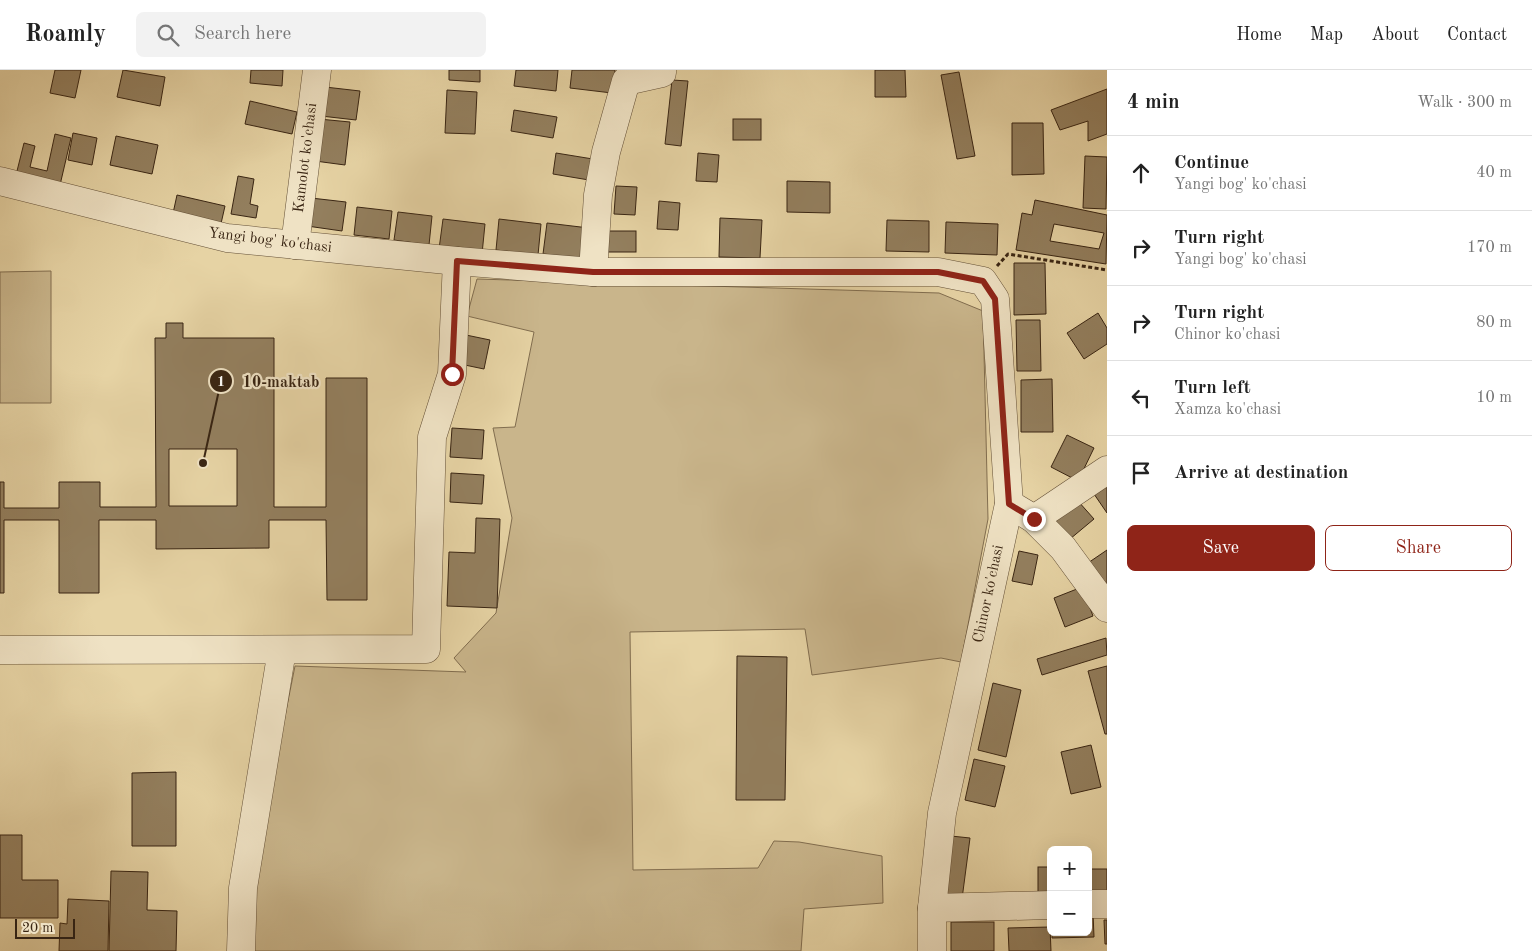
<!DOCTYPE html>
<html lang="en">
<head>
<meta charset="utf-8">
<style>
  body { margin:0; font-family:"Old Standard TT",serif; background:#f2f2f2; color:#222 }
  .controls { position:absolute; right:15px; bottom:15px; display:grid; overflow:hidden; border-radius:8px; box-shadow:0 5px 20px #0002 }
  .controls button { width:45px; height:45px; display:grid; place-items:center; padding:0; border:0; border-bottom:1px solid #e0e0e0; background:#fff; color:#222; font:25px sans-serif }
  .scale { position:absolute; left:15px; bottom:12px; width:60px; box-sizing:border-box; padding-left:5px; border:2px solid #392513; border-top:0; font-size:14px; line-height:18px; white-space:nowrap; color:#392513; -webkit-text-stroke:4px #efe2c4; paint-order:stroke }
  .stop { position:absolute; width:15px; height:15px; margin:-11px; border:4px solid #8f2418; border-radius:50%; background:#fff }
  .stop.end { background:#8f2418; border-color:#fff; box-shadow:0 1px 5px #0008 }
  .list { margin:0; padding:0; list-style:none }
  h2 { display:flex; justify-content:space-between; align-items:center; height:65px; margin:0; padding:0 20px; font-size:21px }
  h2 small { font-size:16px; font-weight:400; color:#767676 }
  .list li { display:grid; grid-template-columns:32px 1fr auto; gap:15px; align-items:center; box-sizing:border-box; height:75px; padding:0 20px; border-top:1px solid #e0e0e0 }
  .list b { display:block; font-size:19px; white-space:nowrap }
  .list p { margin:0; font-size:16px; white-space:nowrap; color:#767676 }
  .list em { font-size:16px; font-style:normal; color:#767676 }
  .actions { display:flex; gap:10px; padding:15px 20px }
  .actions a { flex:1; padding:11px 0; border:1px solid #8f2418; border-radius:8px; text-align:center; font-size:18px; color:#8f2418 }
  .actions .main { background:#8f2418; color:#fff }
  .icon { flex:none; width:28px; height:28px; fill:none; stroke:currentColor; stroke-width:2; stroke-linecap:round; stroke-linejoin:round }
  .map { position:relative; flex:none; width:1107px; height:881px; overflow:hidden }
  header { display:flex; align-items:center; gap:30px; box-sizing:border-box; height:70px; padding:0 25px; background:#fff; border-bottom:1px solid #e0e0e0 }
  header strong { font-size:24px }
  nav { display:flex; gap:28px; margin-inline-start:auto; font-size:18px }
  .search { width:350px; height:45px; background:#f2f2f2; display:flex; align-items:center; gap:12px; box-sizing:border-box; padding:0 18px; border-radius:8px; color:#767676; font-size:19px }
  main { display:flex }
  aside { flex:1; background:#fff }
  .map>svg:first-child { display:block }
  .green { fill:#c9b58b; stroke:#816d4f }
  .building { fill:#937f5e; stroke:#392513; fill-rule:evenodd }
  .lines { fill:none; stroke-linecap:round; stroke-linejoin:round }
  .minor-casing { stroke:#645037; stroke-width:29 }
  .path { stroke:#392513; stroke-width:3; stroke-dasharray:4 2.5; stroke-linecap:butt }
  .minor { stroke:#efe2c4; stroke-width:28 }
  .route { stroke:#8f2418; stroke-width:6 }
  .labels { text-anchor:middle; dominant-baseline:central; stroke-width:4.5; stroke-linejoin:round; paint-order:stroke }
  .street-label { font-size:15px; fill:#392513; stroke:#efe2c4 }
  .leader { fill:none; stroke:#392513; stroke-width:2 }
  .callout-dot { fill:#392513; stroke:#efe2c4; stroke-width:2 }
  .mark-label { font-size:15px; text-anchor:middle; font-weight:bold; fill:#fff }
  .callout-label { font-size:16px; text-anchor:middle; font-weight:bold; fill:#392513; stroke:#efe2c4; stroke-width:4.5; stroke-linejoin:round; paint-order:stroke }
</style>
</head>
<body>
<header>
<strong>Roamly</strong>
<div class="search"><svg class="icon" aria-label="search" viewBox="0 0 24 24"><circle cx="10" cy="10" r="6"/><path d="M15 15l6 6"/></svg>Search here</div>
<nav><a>Home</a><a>Map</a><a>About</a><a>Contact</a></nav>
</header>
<main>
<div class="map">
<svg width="1107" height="881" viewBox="0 0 1107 881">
  <rect width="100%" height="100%" fill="#e6d3a4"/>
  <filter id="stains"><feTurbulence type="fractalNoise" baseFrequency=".004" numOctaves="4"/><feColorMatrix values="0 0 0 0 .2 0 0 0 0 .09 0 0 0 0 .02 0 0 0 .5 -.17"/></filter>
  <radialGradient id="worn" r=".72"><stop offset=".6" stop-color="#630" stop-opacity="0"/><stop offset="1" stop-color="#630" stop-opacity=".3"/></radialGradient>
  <!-- green -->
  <g class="green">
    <polygon points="51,201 51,333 0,333 0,202"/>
    <polygon points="477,209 939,223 983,241 988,449 961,592 941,588 812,605 805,559 630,562 633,800 758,798 774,771 799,772 882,786 883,833 804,839 801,881 248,881 251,817 295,596 466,602 454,588 496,543 512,448 493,358 515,357 534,262 467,246"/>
  </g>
  <!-- building -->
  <g class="building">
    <polygon points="55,0 81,0 75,28 50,23"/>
    <polygon points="123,0 165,7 160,36 117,27"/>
    <polygon points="251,0 283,0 282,16 250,13"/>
    <polygon points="449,0 480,0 480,12 449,10"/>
    <polygon points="516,0 558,0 556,21 514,16"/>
    <polygon points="572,0 615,0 612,23 570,18"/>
    <polygon points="875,0 905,0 906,27 875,27"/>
    <polygon points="959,2 975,86 957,89 941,5"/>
    <polygon points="672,10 688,11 681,76 665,74"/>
    <polygon points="325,17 360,21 356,50 321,46"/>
    <polygon points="1107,19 1107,64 1088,71 1088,51 1060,60 1051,40"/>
    <polygon points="447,20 477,22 475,64 445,63"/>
    <polygon points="250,31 297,42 292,64 245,54"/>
    <polygon points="514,40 557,47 553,68 511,61"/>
    <polygon points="319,49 350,52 345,95 315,91"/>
    <rect x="733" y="49" width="28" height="21"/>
    <polygon points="1012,53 1043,53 1044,104 1012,105"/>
    <polygon points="73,63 97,68 92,95 68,90"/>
    <polygon points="55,64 71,68 60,115 16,105 24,73 35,76 30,97 47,101"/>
    <polygon points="116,66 158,75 152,104 110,95"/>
    <polygon points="556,83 599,90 595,111 553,104"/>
    <polygon points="698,83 719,85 717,112 696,111"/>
    <polygon points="1085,86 1107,87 1106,139 1083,138"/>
    <polygon points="238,106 254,109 250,134 258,136 256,148 231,144"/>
    <polygon points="787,111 830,112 830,143 787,142"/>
    <polygon points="616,116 637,117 635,145 614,144"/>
    <polygon points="177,125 225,136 220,158 172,148"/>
    <polygon points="311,128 346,132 342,161 307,156"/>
    <path d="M 1035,130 L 1107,145 L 1106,194 L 1016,180 L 1022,143 L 1032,145 ZM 1054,154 L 1104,163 L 1099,179 L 1050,171 Z"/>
    <polygon points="659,131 680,133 678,160 657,159"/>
    <polygon points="357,137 392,141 389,169 354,165"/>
    <polygon points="398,142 432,146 429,175 394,170"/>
    <polygon points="720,148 762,150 760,188 719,187"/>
    <polygon points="443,149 485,154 482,184 439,179"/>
    <polygon points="499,149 541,154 538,185 496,180"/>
    <polygon points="887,150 929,151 929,182 886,181"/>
    <polygon points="946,152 998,154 997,185 945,183"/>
    <polygon points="547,153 589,158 586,189 543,184"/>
    <rect x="608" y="161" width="28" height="21"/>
    <polygon points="1014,193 1045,193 1046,244 1014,245"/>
    <polygon points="1098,243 1107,258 1107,274 1084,289 1067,263"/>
    <polygon points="1016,250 1040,250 1041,301 1017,301"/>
    <path d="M 166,253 L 183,253 L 183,268 L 274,268 L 274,437 L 326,437 L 326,308 L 367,308 L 367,530 L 327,530 L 326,450 L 269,450 L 269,478 L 156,479 L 156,450 L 99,450 L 99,523 L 59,523 L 59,450 L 4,450 L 4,523 L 0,523 L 0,412 L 4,412 L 4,438 L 59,438 L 59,412 L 100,412 L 100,437 L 156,437 L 155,268 L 166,268 ZM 169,379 L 237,379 L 237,436 L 169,436 Z"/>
    <polygon points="466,265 490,270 484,299 460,294"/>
    <polygon points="1052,309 1053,362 1021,362 1021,310"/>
    <polygon points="452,358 484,360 482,389 450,387"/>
    <polygon points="1067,365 1094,378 1078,411 1051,397"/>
    <polygon points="451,403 484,405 482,434 450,432"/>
    <polygon points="1107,414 1107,443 1094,424"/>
    <polygon points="1078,431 1094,449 1070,469 1055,450"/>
    <polygon points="476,448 500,449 497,538 447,536 449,482 475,483"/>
    <polygon points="1107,480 1107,518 1085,495"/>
    <polygon points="1019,481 1038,485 1032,515 1012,511"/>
    <polygon points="1082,517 1093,546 1065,557 1054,528"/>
    <polygon points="1106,568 1107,585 1042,605 1037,589"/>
    <polygon points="737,586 787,587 785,730 736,730"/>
    <polygon points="1107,596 1107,664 1105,664 1088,601"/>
    <polygon points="993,613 1021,620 1006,687 978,680"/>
    <polygon points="1091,675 1101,717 1071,724 1061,682"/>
    <polygon points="974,689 1005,696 995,737 965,730"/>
    <polygon points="176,702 176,776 132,776 132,703"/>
    <polygon points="0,765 22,765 22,810 58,810 58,848 0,848"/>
    <polygon points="951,766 970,768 962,829 944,827"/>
    <rect x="1038" y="797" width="13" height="31"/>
    <rect x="1089" y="799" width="18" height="31"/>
    <polygon points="111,801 148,802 147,840 177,841 176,881 109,881"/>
    <polygon points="68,829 109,831 108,881 59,881 60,853 67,854"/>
    <polygon points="1088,843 1093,843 1094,867 1052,868 1052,862 1088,862"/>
    <polygon points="1104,850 1107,850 1107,874 1105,874"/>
    <rect x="951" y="852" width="43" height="29"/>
    <polygon points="1050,857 1051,881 1009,881 1008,858"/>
  </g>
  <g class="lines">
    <defs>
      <g id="minor">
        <polyline points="0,111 227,168 457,191 593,202 938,202 983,211 995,229 1009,434 942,743 932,838 932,881"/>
        <polyline points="295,175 317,0"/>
        <polyline points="593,202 598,125 606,82 626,11 662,3 662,0"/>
        <polyline points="1009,434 1034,449 1063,478 1107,538"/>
        <polyline points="1034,449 1107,400"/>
        <polyline points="0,580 426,579 432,367 452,304 457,191"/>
        <polyline points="1088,834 1107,834"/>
        <polyline points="932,838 1051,835"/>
        <polyline points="241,881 243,818 282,580"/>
      </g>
    </defs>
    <!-- minor casing -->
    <use href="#minor" class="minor-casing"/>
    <!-- path -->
    <polyline class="path" points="997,196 1008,184 1107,200"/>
    <!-- minor -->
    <use href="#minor" class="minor"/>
  </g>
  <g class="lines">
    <!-- route -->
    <polyline class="route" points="452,304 457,191 593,202 938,202 983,211 995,229 1009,434 1034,449"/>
  </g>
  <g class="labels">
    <!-- street labels -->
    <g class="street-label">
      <text transform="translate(306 88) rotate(-83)">Kamolot ko'chasi</text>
      <text transform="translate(270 171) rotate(7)">Yangi bog' ko'chasi</text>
      <text transform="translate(989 524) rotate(-78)">Chinor ko'chasi</text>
    </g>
  </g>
  <!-- callouts -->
  <path class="leader" d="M203 393L221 311"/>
  <g class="callout-dot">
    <circle cx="203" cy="393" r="5"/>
    <circle cx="221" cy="311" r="12"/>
  </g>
  <g class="mark-label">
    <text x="221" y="316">1</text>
  </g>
  <g class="callout-label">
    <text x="281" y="317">10-maktab</text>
  </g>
  <rect width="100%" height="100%" filter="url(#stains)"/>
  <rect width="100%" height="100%" fill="url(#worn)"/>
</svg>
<div class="controls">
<button>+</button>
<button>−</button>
</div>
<div class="scale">20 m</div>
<div class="stop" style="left:452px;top:304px"></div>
<div class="stop end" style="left:1034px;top:449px"></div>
</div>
<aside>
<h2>4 min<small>Walk · 300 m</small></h2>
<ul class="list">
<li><svg class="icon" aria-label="ahead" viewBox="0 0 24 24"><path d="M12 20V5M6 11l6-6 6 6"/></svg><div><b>Continue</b><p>Yangi bog' ko'chasi</p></div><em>40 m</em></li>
<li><svg class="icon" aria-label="right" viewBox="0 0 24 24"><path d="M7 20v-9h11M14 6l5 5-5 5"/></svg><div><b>Turn right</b><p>Yangi bog' ko'chasi</p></div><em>170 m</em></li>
<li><svg class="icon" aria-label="right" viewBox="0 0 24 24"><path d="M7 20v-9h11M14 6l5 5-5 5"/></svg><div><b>Turn right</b><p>Chinor ko'chasi</p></div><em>80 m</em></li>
<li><svg class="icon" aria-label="left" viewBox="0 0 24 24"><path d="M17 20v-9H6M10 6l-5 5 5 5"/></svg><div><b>Turn left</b><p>Xamza ko'chasi</p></div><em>10 m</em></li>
<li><svg class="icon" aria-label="arrive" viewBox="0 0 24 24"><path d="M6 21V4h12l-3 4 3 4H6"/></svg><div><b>Arrive at destination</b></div></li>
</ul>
<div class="actions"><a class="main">Save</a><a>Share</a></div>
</aside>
</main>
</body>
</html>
